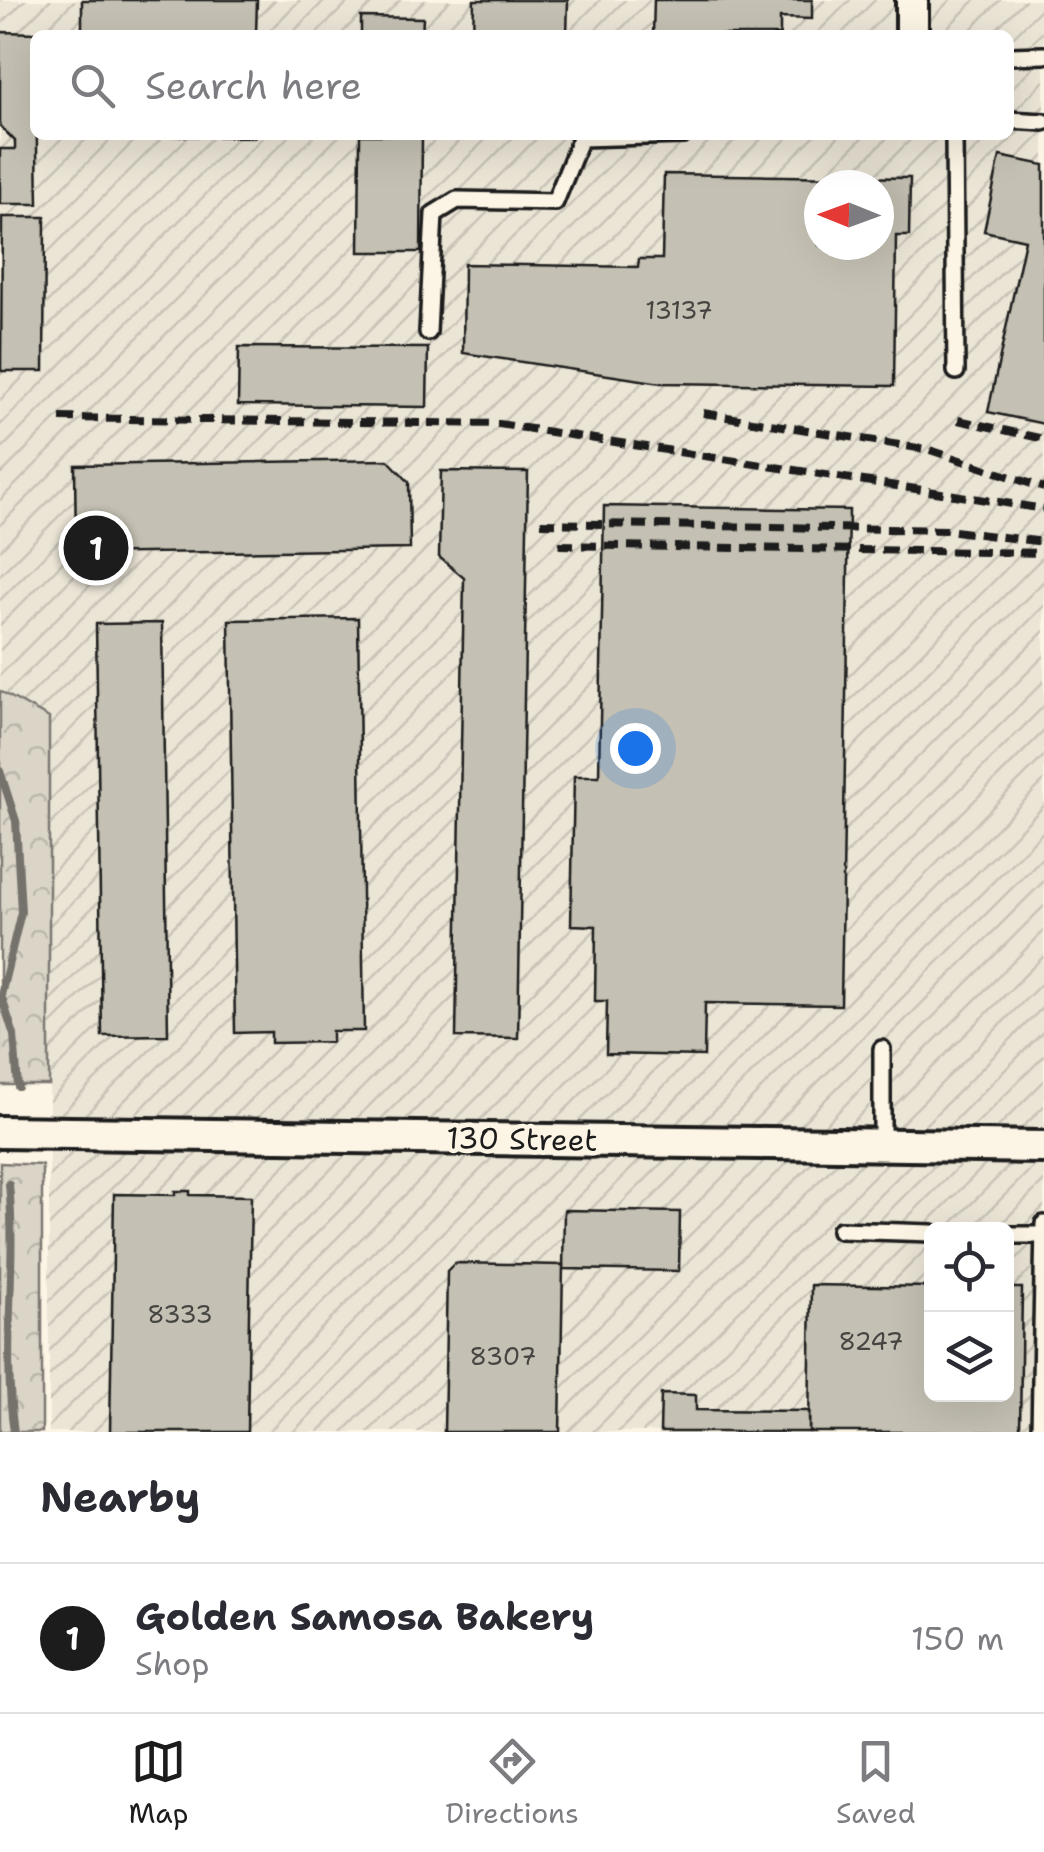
<!DOCTYPE html>
<html lang="en">
<head>
<meta charset="utf-8">
<style>
  body { margin:0; font-family:"Shantell Sans",sans-serif; background:#f2f2f3; color:#2b2b33 }
  .controls { position:absolute; right:30px; bottom:30px; display:grid; overflow:hidden; border-radius:15px; box-shadow:0 10px 40px #0002 }
  .controls button { width:90px; height:90px; display:grid; place-items:center; padding:0; border:0; border-bottom:2px solid #e1e1e2; background:#fff; color:#2b2b33; font:50px sans-serif }
  .compass { position:absolute; left:804px; top:170px; width:90px; height:90px; border-radius:50%; background:#fff; box-shadow:0 10px 40px #0002; rotate:271deg }
  .you { position:absolute; left:635px; top:748px; width:35px; height:35px; margin:-25px; border:8px solid #fff; border-radius:50%; background:#1a73e8; box-shadow:0 0 0 15px #1a73e833 }
  .badge { display:grid; place-items:center; width:65px; height:65px; border-radius:50%; background:#1c1c1c; color:#fff; font-size:32px; font-weight:700 }
  .pin { position:absolute; translate:-50% -50%; border:5px solid #fff; box-shadow:0 2px 10px #0006 }
  .list { margin:0; padding:0; list-style:none }
  h2 { display:flex; justify-content:space-between; align-items:center; height:130px; margin:0; padding:0 40px; font-size:42px }
  h2 small { font-size:32px; font-weight:400; color:#7c7c81 }
  .list li { display:grid; grid-template-columns:65px 1fr auto; gap:30px; align-items:center; box-sizing:border-box; height:150px; padding:0 40px; border-top:2px solid #e1e1e2 }
  .list b { display:block; font-size:38px; white-space:nowrap }
  .list p { margin:0; font-size:32px; white-space:nowrap; color:#7c7c81 }
  .list em { font-size:32px; font-style:normal; color:#7c7c81 }
  .icon { flex:none; width:55px; height:55px; fill:none; stroke:currentColor; stroke-width:2; stroke-linecap:round; stroke-linejoin:round }
  .map { position:relative; flex:none; width:1044px; height:1432px; overflow:hidden }
  .search { position:absolute; background:#fff; box-shadow:0 10px 40px #0002; left:30px; right:30px; top:30px; height:110px; display:flex; align-items:center; gap:25px; box-sizing:border-box; padding:0 35px; border-radius:15px; color:#7c7c81; font-size:38px }
  .sheet { height:280px; background:#fff }
  nav { display:flex; justify-content:space-around; align-items:center; box-sizing:border-box; height:140px; border-top:2px solid #e1e1e2; background:#fff; font-size:28px; color:#7c7c81 }
  nav a { display:grid; justify-items:center; gap:5px }
  nav .on { color:#1c1c1c }
  .map>svg:first-child { display:block }
  .industrial { fill:url(#industrial-furrows); fill-rule:evenodd }
  .forest { fill:url(#forest-crowns); stroke:#7c7872; stroke-width:2.5 }
  .lines { fill:none; stroke-linecap:round; stroke-linejoin:round }
  .stream { stroke:#75726c; stroke-width:8 }
  .building { fill:#c4c0b3; stroke:#1c1c1c; stroke-width:2.5; fill-rule:evenodd }
  .service-casing { stroke:#1c1c1c; stroke-width:22 }
  .minor-casing { stroke:#1c1c1c; stroke-width:38 }
  .service { stroke:#fcf5e5; stroke-width:15 }
  .minor { stroke:#fcf5e5; stroke-width:30 }
  .rail { stroke:#1c1c1c; stroke-width:8; stroke-dasharray:15 8; stroke-linecap:butt }
  .labels { text-anchor:middle; dominant-baseline:central; stroke-width:9; stroke-linejoin:round; paint-order:stroke }
  .number-label { font-size:25px; fill:#464542 }
  .street-label { font-size:30px; fill:#1c1c1c; stroke:#fcf5e5 }
</style>
</head>
<body>
<div class="map">
<svg width="1044" height="1432" viewBox="0 0 1044 1432">
  <defs>
    <pattern id="industrial-furrows" width="10" height="10" patternUnits="userSpaceOnUse" patternTransform="scale(2.5)"><rect width="10" height="10" fill="#ebe5d6"/><path d="M-1 1l2-2M0 10L10 0M9 11l2-2" fill="none" stroke="#c9c4b7"/></pattern>
    <pattern id="forest-crowns" width="20" height="18" patternUnits="userSpaceOnUse" patternTransform="scale(2.5)"><rect width="20" height="18" fill="#dbd5c8"/><path d="M2 6a3 3 0 1 1 6 0M12 15a3 3 0 1 1 6 0" fill="none" stroke="#bbb6ab"/></pattern>
  </defs>
  <rect width="100%" height="100%" fill="#fcf5e5"/>
  <filter id="ink" filterUnits="userSpaceOnUse"><feTurbulence type="fractalNoise" baseFrequency=".01" numOctaves="2"/><feDisplacementMap in="SourceGraphic" scale="20" xChannelSelector="R" yChannelSelector="G"/><feConvolveMatrix kernelMatrix="1 2 1 2 8 2 1 2 1" color-interpolation-filters="sRGB"/></filter>
  <g filter="url(#ink)">
    <!-- industrial -->
    <path class="industrial" d="M 0,0 L 1044,0 L 1044,1432 L 49,1432 L 49,719 L 0,691 ZM 35,35 L 1009,35 L 1009,135 L 35,135 ZM 819,185 L 879,185 L 879,245 L 819,245 ZM 932,1230 L 1006,1230 L 1006,1394 L 932,1394 Z"/>
    <!-- forest -->
    <g class="forest">
      <polygon points="0,691 49,718 49,1085 0,1085"/>
      <polygon points="0,1163 42,1165 42,1432 0,1432"/>
    </g>
    <g class="lines">
      <!-- stream -->
      <g class="stream">
        <polyline points="0,771 16,821 21,912 1,995 14,1035 18,1087"/>
        <path d="M 9,1184 C 17,1267 2,1349 14,1432"/>
      </g>
    </g>
    <!-- building -->
    <g class="building">
      <polygon points="82,0 257,0 256,35 82,35"/>
      <polygon points="474,0 568,0 567,35 473,35"/>
      <polygon points="654,0 812,0 812,19 780,18 780,35 653,35"/>
      <polygon points="361,17 423,18 422,35 361,35"/>
      <polygon points="0,32 39,33 35,35 38,204 0,204 0,149 15,149 15,141 0,126"/>
      <polygon points="81,135 255,135 255,137"/>
      <polygon points="360,135 422,135 421,252 359,252"/>
      <polygon points="1000,156 1044,165 1044,424 988,412 1025,240 984,231"/>
      <path d="M 664,174 L 910,178 L 909,236 L 896,236 L 894,386 L 661,383 L 463,353 L 464,264 L 638,267 L 639,259 L 662,259 ZM 819,185 L 879,185 L 879,245 L 819,245 Z"/>
      <polygon points="2,217 45,217 44,371 1,371"/>
      <polygon points="239,347 428,348 427,407 238,405"/>
      <polygon points="388,460 409,482 410,549 76,554 75,465"/>
      <polygon points="441,471 528,472 518,1038 456,1037 464,578 439,557"/>
      <polygon points="604,506 849,510 841,1005 705,1003 704,1056 606,1054 607,1001 595,1001 596,926 571,925 574,776 599,776"/>
      <polygon points="358,618 364,1031 332,1031 332,1042 271,1043 271,1032 235,1033 229,620"/>
      <polygon points="162,623 168,1035 102,1036 96,624"/>
      <polygon points="175,1191 190,1191 190,1195 251,1196 247,1432 110,1432 114,1194 175,1195"/>
      <polygon points="564,1210 680,1212 679,1271 563,1269"/>
      <polygon points="455,1263 563,1265 560,1432 444,1432 447,1271"/>
      <polygon points="811,1285 932,1287 932,1394 1006,1394 1006,1288 1022,1288 1020,1432 809,1432"/>
      <polygon points="661,1394 696,1395 696,1410 809,1411 809,1432 660,1432"/>
    </g>
    <g class="lines">
      <defs>
        <g id="service">
          <polyline points="1009,56 1044,55"/>
          <polyline points="1009,120 1044,122"/>
          <polyline points="954,135 956,371"/>
          <polyline points="428,332 434,214 457,200 555,202 581,138 683,135"/>
          <polyline points="882,1049 882,1145"/>
          <polyline points="840,1230 932,1233"/>
          <polyline points="1006,1235 1042,1235"/>
          <polyline points="1040,1432 1044,1224"/>
        </g>
        <g id="minor">
          <polyline points="912,0 912,35"/>
          <polyline points="0,1132 1044,1147"/>
        </g>
      </defs>
      <!-- service casing -->
      <use href="#service" class="service-casing"/>
      <!-- minor casing -->
      <use href="#minor" class="minor-casing"/>
      <!-- service -->
      <use href="#service" class="service"/>
      <!-- minor -->
      <use href="#minor" class="minor"/>
      <!-- rail -->
      <g class="rail">
        <polyline points="703,413 930,450 1044,488"/>
        <polyline points="60,418 499,424 1044,509"/>
        <polyline points="958,420 1044,439"/>
        <polyline points="541,523 946,530 1044,542"/>
        <polyline points="559,545 1044,553"/>
      </g>
    </g>
  </g>
  <g class="labels">
    <!-- number labels -->
    <g class="number-label">
      <text x="679" y="310">13137</text>
      <text x="180" y="1314">8333</text>
      <text x="871" y="1341">8247</text>
      <text x="503" y="1356">8307</text>
    </g>
    <!-- street labels -->
    <g class="street-label">
      <text transform="translate(522 1139) rotate(1)">130 Street</text>
    </g>
  </g>
</svg>
<div class="controls">
<button><svg class="icon" aria-label="locate" viewBox="0 0 24 24"><circle cx="12" cy="12" r="6"/><path d="M12 2v4M12 18v4M2 12h4M18 12h4"/></svg></button>
<button><svg class="icon" aria-label="layers" viewBox="0 0 24 24"><path d="M12 4l9 5-9 5-9-5zM3 14l9 5 9-5"/></svg></button>
</div>
<svg class="compass" viewBox="-18 -18 36 36"><path d="M0-13l5 13h-10z" fill="#e53935"/><path d="M0 13l5-13h-10z" fill="#7c7c81"/></svg>
<div class="you"></div>
<div class="pin badge" style="left:96px;top:548px">1</div>
<div class="search"><svg class="icon" aria-label="search" viewBox="0 0 24 24"><circle cx="10" cy="10" r="6"/><path d="M15 15l6 6"/></svg>Search here</div>
</div>
<section class="sheet">
<h2>Nearby<small></small></h2>
<ul class="list">
<li><span class="badge">1</span><div><b>Golden Samosa Bakery</b><p>Shop</p></div><em>150 m</em></li>
</ul>
</section>
<nav>
<a class="on"><svg class="icon" aria-label="map" viewBox="0 0 24 24"><path d="M3 6l6-2 6 2 6-2v14l-6 2-6-2-6 2zM9 4v14M15 6v14"/></svg>Map</a>
<a><svg class="icon" aria-label="directions" viewBox="0 0 24 24"><path d="M12 3l9 9-9 9-9-9zM9 14v-3h6M13 9l2 2-2 2"/></svg>Directions</a>
<a><svg class="icon" aria-label="saved" viewBox="0 0 24 24"><path d="M7 4h10v16l-5-4-5 4z"/></svg>Saved</a>
</nav>
</body>
</html>
